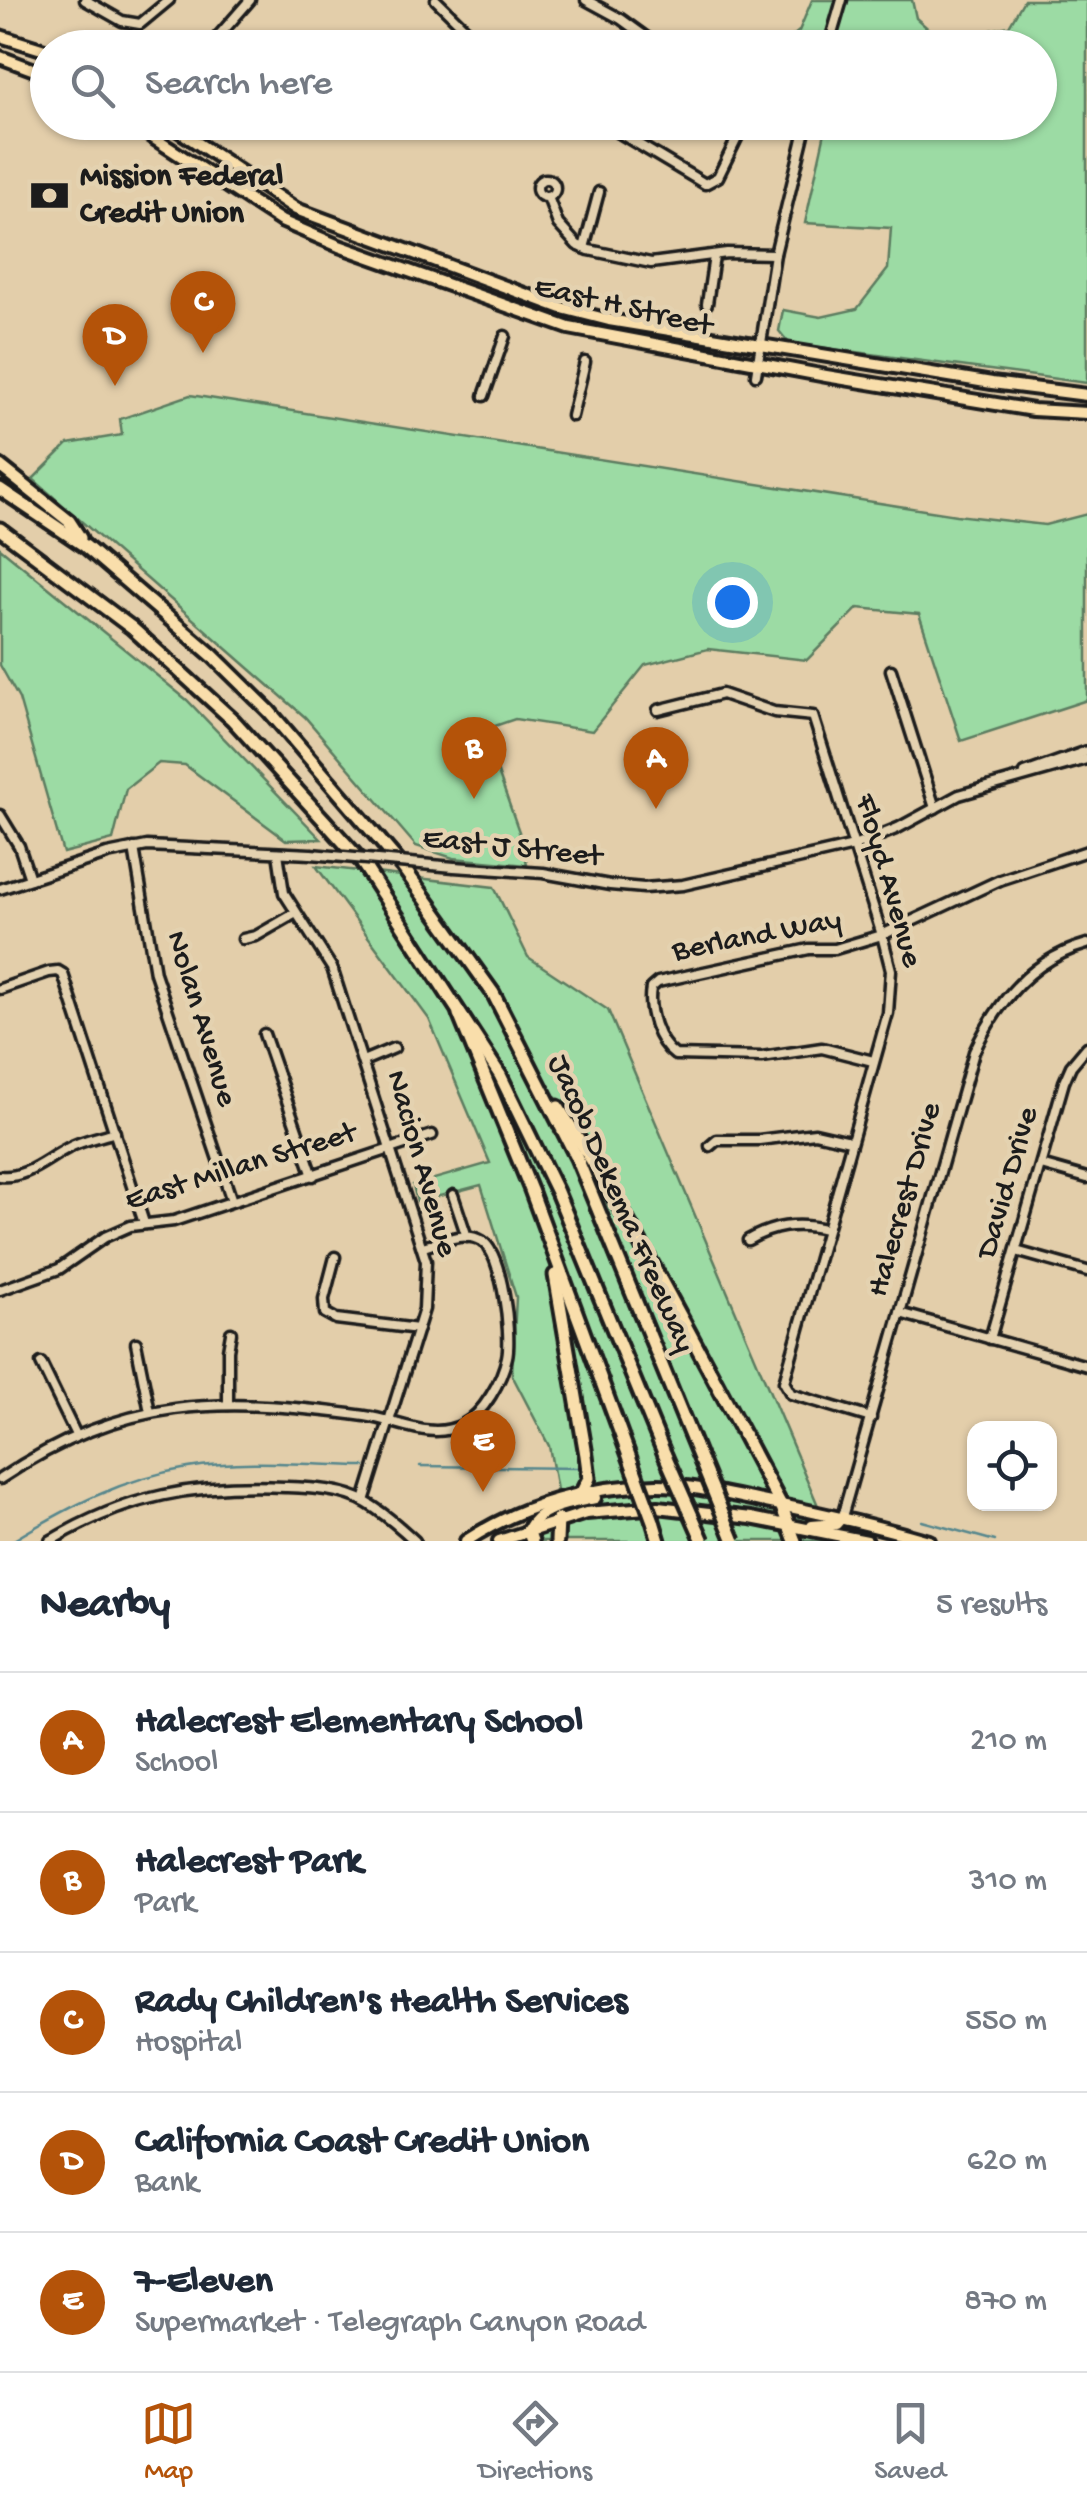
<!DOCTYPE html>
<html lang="en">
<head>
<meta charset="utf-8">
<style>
  body { margin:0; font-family:"Gochi Hand",sans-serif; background:#f6f6f7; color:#1f2937 }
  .controls { position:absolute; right:30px; bottom:30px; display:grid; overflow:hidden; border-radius:20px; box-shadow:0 2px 8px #0004 }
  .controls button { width:90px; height:90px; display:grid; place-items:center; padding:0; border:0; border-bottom:2px solid #e0e1e3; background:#fff; color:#1f2937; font:50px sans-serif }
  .you { position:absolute; left:732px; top:602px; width:35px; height:35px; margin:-25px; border:8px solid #fff; border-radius:50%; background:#1a73e8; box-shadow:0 0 0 15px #1a73e833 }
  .badge { display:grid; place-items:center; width:65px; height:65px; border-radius:50%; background:#b45309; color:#fff; font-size:32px; font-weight:700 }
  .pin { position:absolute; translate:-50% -82px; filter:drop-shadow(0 2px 5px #0008) }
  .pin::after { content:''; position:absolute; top:52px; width:35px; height:30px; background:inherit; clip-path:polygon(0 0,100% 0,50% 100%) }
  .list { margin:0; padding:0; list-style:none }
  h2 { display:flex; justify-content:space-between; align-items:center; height:130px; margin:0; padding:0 40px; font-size:42px }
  h2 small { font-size:32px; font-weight:400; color:#747a83 }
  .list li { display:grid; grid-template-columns:65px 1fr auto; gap:30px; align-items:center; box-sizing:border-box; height:140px; padding:0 40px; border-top:2px solid #e0e1e3 }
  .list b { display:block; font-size:38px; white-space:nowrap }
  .list p { margin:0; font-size:32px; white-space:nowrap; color:#747a83 }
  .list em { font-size:32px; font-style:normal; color:#747a83 }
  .icon { flex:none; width:55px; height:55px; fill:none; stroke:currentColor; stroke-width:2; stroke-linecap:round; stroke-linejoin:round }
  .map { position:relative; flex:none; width:1087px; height:1541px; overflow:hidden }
  .search { position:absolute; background:#fff; box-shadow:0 2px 8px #0004; left:30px; right:30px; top:30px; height:110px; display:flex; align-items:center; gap:25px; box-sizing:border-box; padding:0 35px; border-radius:55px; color:#747a83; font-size:38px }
  .sheet { height:830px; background:#fff }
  nav { display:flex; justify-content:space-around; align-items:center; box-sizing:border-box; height:140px; border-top:2px solid #e0e1e3; background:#fff; font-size:28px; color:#747a83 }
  nav a { display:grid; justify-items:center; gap:5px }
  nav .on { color:#b45309 }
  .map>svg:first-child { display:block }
  .green { fill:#9cdba4; stroke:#5c7c60; stroke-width:2.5 }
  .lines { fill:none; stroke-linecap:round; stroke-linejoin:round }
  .stream { stroke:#57878d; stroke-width:2.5 }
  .minor-casing { stroke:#1c1c1c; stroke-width:15 }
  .major-casing { stroke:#1c1c1c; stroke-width:18 }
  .highway-casing { stroke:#1c1c1c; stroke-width:19 }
  .minor { stroke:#e4d2b0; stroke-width:8 }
  .major { stroke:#f9deab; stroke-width:10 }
  .highway { stroke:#f9deab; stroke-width:11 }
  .minor-bridge-casing { stroke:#1c1c1c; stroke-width:15; stroke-linecap:butt }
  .highway-bridge-casing { stroke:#1c1c1c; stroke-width:19; stroke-linecap:butt }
  .minor-bridge { stroke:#e4d2b0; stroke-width:8 }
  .highway-bridge { stroke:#f9deab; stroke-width:11 }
  .labels { text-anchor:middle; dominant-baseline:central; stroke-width:9; stroke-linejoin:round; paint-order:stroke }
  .poi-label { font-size:32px; font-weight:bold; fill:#1c1c1c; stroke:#e4d2b0; text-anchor:start }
  .street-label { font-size:32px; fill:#1c1c1c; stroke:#e4d2b0 }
</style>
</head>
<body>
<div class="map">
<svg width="1087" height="1541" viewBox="0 0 1087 1541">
  <rect width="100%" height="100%" fill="#e3ceaa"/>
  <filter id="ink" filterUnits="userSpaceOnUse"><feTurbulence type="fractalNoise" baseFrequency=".01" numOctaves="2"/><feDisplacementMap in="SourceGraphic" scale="20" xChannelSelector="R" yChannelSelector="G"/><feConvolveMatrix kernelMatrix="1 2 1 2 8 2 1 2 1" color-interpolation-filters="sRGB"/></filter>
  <g filter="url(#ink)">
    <!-- green -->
    <g class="green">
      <polygon points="812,0 912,0 916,18 942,41 1009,26 1024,0 1087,0 1087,383 789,343 779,331 783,310 821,317 857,309 888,269 891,228 805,223 827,123 1040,122 1040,48 778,48 799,31"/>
      <polygon points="190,395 956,515 1045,525 1087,514 1087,700 961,741 919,614 858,608 807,660 708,649 645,665 592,731 515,719 483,730 523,843 527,865 453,858 416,846 305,717 33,479 68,444 122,435 120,419"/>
      <polygon points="0,548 187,700 321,839 286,840 185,765 159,763 126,789 113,840 63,853 19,699 0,665"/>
      <polygon points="316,866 494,887 528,957 608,1010 833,1541 511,1541 557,1490 549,1446 512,1375 516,1297 481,1185 417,1202 413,1185 490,1163 429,1019"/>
    </g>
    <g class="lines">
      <!-- stream -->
      <g class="stream">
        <polyline points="420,1466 578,1468"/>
        <polyline points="922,1521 995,1541"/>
        <path d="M 12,1541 C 68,1507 123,1478 188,1468 C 246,1458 307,1465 365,1466"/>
      </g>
      <defs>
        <g id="minor">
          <polyline points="85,0 122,21 140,24 169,0"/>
          <polyline points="436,0 485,48"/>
          <polyline points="586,0 621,19 661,48"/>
          <polyline points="208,48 250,0"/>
          <polyline points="828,48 842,0"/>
          <polyline points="601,122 705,184 718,177 745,122"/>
          <circle cx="546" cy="188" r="9"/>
          <polyline points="548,197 558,224 577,245 589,250 651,263 727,253 775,254"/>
          <polyline points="584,248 599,192"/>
          <polyline points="707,304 714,256"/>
          <polyline points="756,375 775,254 807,122"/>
          <polyline points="484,396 505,336"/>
          <polyline points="572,416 585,362"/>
          <polyline points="891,670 935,808"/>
          <polyline points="658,710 722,694 774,712 813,716 882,935 891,970 888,1013 784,1382 791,1394 871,1418"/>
          <polyline points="1025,773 1087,751"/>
          <polyline points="0,815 19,846 30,879"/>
          <polyline points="134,848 155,973 232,1201"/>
          <polyline points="278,853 284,893 332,968 426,1261 424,1309 364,1501"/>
          <polyline points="454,867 543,873 610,885 644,888 683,885 854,846 898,828 959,795 1087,759"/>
          <polyline points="0,889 107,854 147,846 311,854"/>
          <polyline points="243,939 256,936 296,913"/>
          <polyline points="0,989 49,972 58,971 63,974 144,1223"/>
          <polyline points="264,1034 313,1176"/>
          <polyline points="363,1061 394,1048"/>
          <path d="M 873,1061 L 822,1048 L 762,1057 L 675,1055 C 657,1042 647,1010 651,988 L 658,982 L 809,949 L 835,949 L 882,935 L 1000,880 L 1087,851"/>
          <polyline points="710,1146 717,1140 759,1140 815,1133 850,1141"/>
          <polyline points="1041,1165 1087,1178"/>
          <path d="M 0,1176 C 26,1179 46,1159 68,1148 C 82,1140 100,1137 115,1132"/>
          <polyline points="453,1195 467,1237"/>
          <path d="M 748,1240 C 773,1226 796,1222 825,1229"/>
          <polyline points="1016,1251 1087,1271"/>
          <polyline points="335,1257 324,1299 325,1313 336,1319 418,1329"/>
          <polyline points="0,1290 59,1269 105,1237 130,1226 174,1221 432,1135"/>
          <polyline points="900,1313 1087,1366"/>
          <polyline points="990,1339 1064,1082 1071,1066 1087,1047"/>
          <polyline points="136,1343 150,1412"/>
          <polyline points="41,1363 76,1435"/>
          <polyline points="228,1405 228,1350 231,1333"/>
          <path d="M 0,1479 C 125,1395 221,1397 365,1416 C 397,1420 430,1441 462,1425 C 484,1414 502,1380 507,1357 C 512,1335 502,1252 482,1241 C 465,1230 441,1242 423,1247"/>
          <path d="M 842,1517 L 974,1052 C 997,1002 1032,959 1087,944"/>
          <path d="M 50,1541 C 127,1495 196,1483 285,1487 C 311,1488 344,1489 367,1503 C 384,1513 401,1528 415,1541"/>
        </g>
        <g id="major">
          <polyline points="0,36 48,51"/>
          <polyline points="0,57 48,75"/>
          <polyline points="129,122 281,221 339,246 569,328 826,376 1033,410 1087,413"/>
          <polyline points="166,122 296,209 562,308 609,320 992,383 1087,395"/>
          <polyline points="812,1526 836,1524 842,1517"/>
          <path d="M 528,1530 C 540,1506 570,1503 595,1498"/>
          <path d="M 466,1541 C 522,1504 590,1486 657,1485 C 695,1485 734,1496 771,1503 C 825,1514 877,1526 929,1541"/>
          <polyline points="499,1541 586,1513 658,1507 751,1518 867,1541"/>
        </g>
        <g id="highway">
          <polyline points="0,466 69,521 80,538"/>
          <polyline points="0,489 85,546 213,656 269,711 402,866 493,993 577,1158 701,1461"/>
          <polyline points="0,529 132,628 233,720 361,861 500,1075 557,1192 665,1455"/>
          <polyline points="459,1014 531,1190 635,1472"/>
          <path d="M 558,1107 C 641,1234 709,1371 781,1505 L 795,1541"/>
          <polyline points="555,1275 586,1455 589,1478 581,1494"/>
          <polyline points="653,1521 659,1541"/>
          <polyline points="528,1530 532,1541"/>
          <polyline points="557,1541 558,1519"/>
        </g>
      </defs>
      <!-- minor casing -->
      <use href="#minor" class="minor-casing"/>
      <!-- major casing -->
      <use href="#major" class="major-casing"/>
      <!-- highway casing -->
      <use href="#highway" class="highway-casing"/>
      <!-- minor -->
      <use href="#minor" class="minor"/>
      <!-- major -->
      <use href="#major" class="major"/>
      <!-- highway -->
      <use href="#highway" class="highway"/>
      <defs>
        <polyline id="minor-bridge" points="311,854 454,867"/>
        <g id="highway-bridge">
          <polyline points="665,1455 703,1541"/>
          <polyline points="701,1461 734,1541"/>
          <polyline points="635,1472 653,1521"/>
        </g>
      </defs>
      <!-- minor-bridge casing -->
      <use href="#minor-bridge" class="minor-bridge-casing"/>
      <!-- highway-bridge casing -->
      <use href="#highway-bridge" class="highway-bridge-casing"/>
      <!-- minor-bridge -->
      <use href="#minor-bridge" class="minor-bridge"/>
      <!-- highway-bridge -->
      <use href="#highway-bridge" class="highway-bridge"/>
    </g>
  </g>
  <!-- icons -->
  <defs>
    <symbol id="bank-bare" viewBox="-9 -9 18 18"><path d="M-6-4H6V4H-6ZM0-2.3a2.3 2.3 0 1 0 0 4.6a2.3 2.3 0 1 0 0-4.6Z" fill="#1c1c1c" stroke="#e4d2b0" stroke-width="2.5" paint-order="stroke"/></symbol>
  </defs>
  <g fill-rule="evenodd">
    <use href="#bank-bare" x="22" y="168" width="55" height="55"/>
  </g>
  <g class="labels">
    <!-- poi labels -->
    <g class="poi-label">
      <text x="80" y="178">Mission Federal<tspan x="80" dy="37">Credit Union</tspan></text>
    </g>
    <!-- street labels -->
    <g class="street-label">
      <text transform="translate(623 308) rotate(13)">East H Street</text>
      <text transform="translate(512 849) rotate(6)">East J Street</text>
      <text transform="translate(887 881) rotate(74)">Floyd Avenue</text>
      <text transform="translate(757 937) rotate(-11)">Berland Way</text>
      <text transform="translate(200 1019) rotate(73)">Nolan Avenue</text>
      <text transform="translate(420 1164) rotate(74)">Nacion Avenue</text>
      <text transform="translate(241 1168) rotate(-17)">East Millan Street</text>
      <text transform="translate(1009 1183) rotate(-74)">David Drive</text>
      <text transform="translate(906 1200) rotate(-74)">Halecrest Drive</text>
      <text transform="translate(620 1204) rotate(66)">Jacob Dekema Freeway</text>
    </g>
  </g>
</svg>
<div class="controls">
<button><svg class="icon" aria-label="locate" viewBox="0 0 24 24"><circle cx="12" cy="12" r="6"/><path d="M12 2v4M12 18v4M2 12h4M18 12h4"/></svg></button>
</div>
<div class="you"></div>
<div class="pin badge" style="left:656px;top:809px">A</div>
<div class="pin badge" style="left:474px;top:799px">B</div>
<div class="pin badge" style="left:203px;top:353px">C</div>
<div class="pin badge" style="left:115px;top:386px">D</div>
<div class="pin badge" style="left:483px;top:1492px">E</div>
<div class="search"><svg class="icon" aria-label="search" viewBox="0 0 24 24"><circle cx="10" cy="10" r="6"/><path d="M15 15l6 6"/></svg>Search here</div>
</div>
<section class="sheet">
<h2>Nearby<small>5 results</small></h2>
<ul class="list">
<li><span class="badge">A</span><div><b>Halecrest Elementary School</b><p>School</p></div><em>210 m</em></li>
<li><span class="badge">B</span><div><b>Halecrest Park</b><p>Park</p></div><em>310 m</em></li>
<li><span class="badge">C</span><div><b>Rady Children's Health Services</b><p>Hospital</p></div><em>550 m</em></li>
<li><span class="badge">D</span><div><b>California Coast Credit Union</b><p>Bank</p></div><em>620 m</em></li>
<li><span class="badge">E</span><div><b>7-Eleven</b><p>Supermarket · Telegraph Canyon Road</p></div><em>870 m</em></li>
</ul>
</section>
<nav>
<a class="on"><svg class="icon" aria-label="map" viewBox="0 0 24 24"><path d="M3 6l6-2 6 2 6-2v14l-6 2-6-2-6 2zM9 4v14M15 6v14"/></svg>Map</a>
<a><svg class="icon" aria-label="directions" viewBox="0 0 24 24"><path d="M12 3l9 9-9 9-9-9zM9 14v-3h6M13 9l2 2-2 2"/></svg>Directions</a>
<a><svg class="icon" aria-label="saved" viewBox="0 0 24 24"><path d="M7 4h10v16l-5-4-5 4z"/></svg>Saved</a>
</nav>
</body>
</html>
